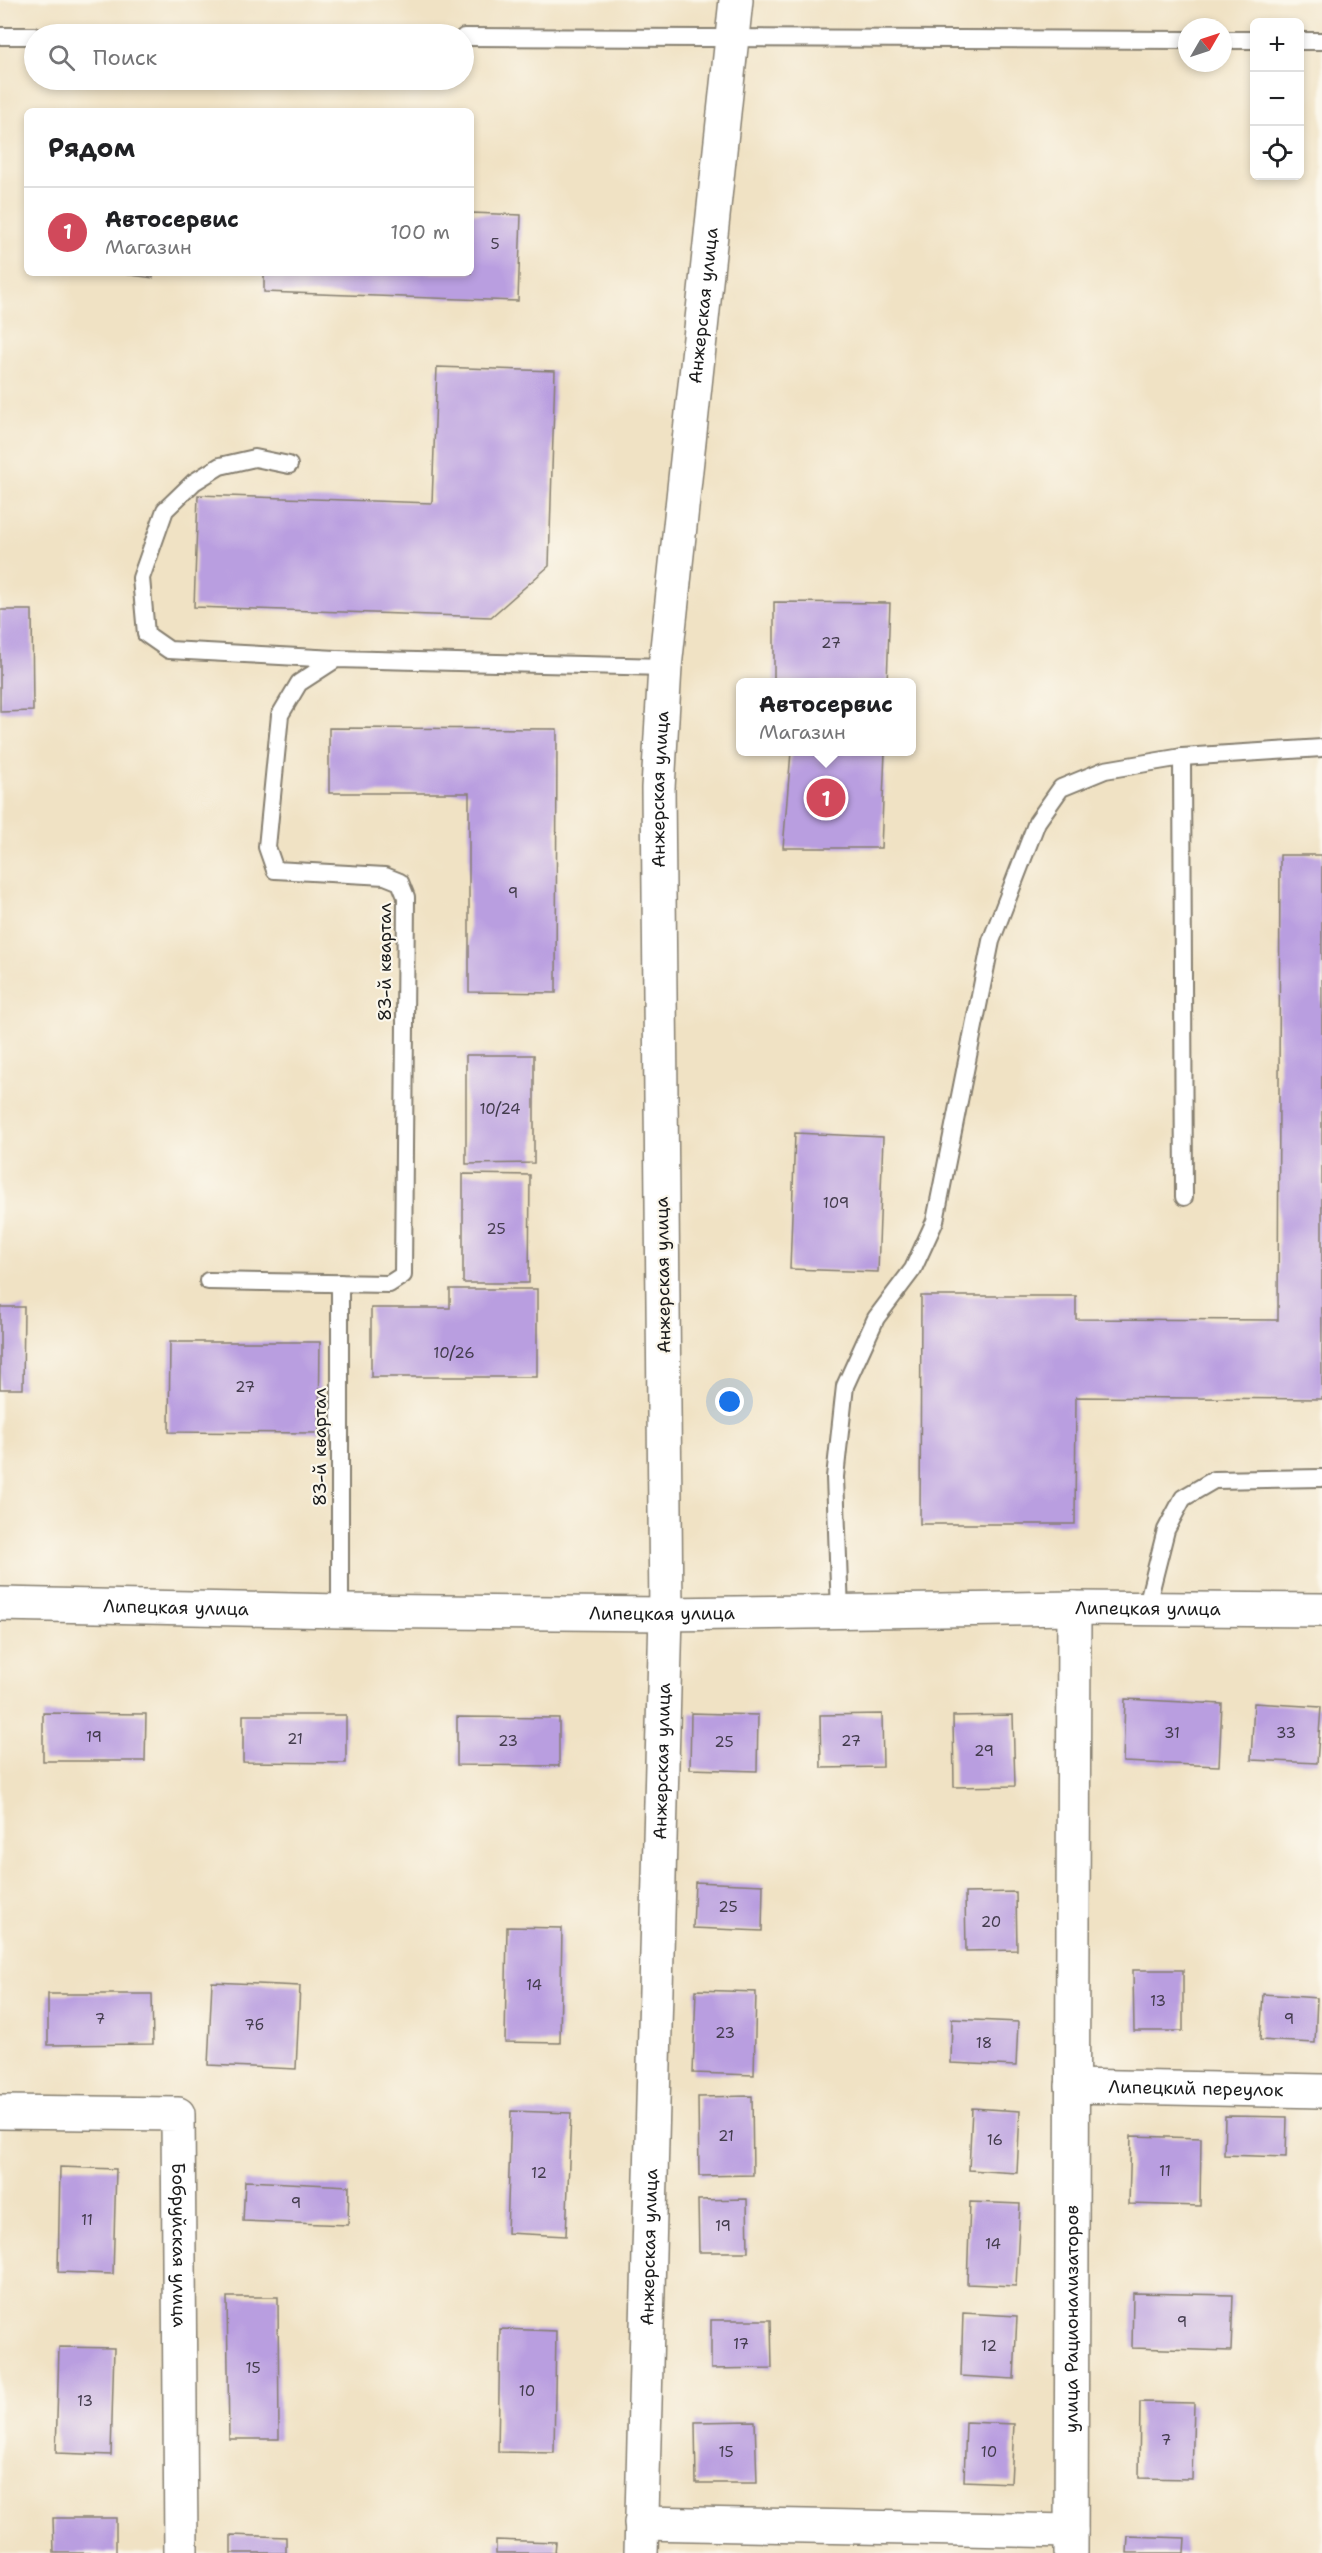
<!DOCTYPE html>
<html lang="ru">
<head>
<meta charset="utf-8">
<style>
  body { margin:0; font-family:"Shantell Sans",sans-serif; background:#f6f6f6; color:#202124 }
  .controls { position:absolute; right:18px; top:18px; display:grid; overflow:hidden; border-radius:9px; box-shadow:0 3px 9px #0003 }
  .controls button { width:54px; height:54px; display:grid; place-items:center; padding:0; border:0; border-bottom:2px solid #e0e0e0; background:#fff; color:#202124; font:30px sans-serif }
  .compass { position:absolute; left:1178px; top:18px; width:54px; height:54px; border-radius:50%; background:#fff; box-shadow:0 3px 9px #0003; rotate:51deg }
  .you { position:absolute; left:730px; top:1402px; width:21px; height:21px; margin:-15px; border:4px solid #fff; border-radius:50%; background:#1a73e8; box-shadow:0 0 0 9px #1a73e833 }
  .badge { display:grid; place-items:center; width:39px; height:39px; border-radius:50%; background:#d1495b; color:#fff; font-size:20px; font-weight:700 }
  .pin { position:absolute; translate:-50% -50%; border:3px solid #fff; box-shadow:0 2px 6px #0006 }
  .popup { position:absolute; left:736px; top:678px; width:180px; height:78px; box-sizing:border-box; display:grid; place-content:center; border-radius:9px; background:#fff; filter:drop-shadow(0 2px 4px #0005); font-size:20px; white-space:nowrap; color:#757577 }
  .popup b { font-size:22px; color:#202124 }
  .popup::after { content:''; position:absolute; left:50%; top:100%; margin-left:-12px; border:12px solid transparent; border-top-color:#fff }
  .list { margin:0; padding:0; list-style:none }
  h2 { display:flex; justify-content:space-between; align-items:center; height:78px; margin:0; padding:0 24px; font-size:26px }
  h2 small { font-size:20px; font-weight:400; color:#757577 }
  .list li { display:grid; grid-template-columns:39px 1fr auto; gap:18px; align-items:center; box-sizing:border-box; height:90px; padding:0 24px; border-top:2px solid #e0e0e0 }
  .list b { display:block; font-size:22px; white-space:nowrap }
  .list p { margin:0; font-size:20px; white-space:nowrap; color:#757577 }
  .list em { font-size:20px; font-style:normal; color:#757577 }
  .icon { flex:none; width:33px; height:33px; fill:none; stroke:currentColor; stroke-width:2; stroke-linecap:round; stroke-linejoin:round }
  .map { position:relative; flex:none; width:1322px; height:2553px; overflow:hidden }
  .search { position:absolute; background:#fff; box-shadow:0 3px 9px #0003; left:24px; top:24px; width:450px; height:66px; display:flex; align-items:center; gap:15px; box-sizing:border-box; padding:0 21px; border-radius:33px; color:#757577; font-size:22px }
  .panel { position:absolute; background:#fff; box-shadow:0 3px 9px #0003; left:24px; top:108px; width:450px; height:168px; border-radius:9px }
  .map>svg:first-child { display:block }
  .building { fill:#b99ee0 }
  .lines { fill:none; stroke-linecap:round; stroke-linejoin:round }
  .service-casing { stroke:#867f70; stroke-width:20 }
  .minor-casing { stroke:#867f70; stroke-width:36 }
  .service { stroke:#fff; stroke-width:16 }
  .minor { stroke:#fff; stroke-width:33 }
  .labels { text-anchor:middle; dominant-baseline:central; stroke-width:4.5; stroke-linejoin:round; paint-order:stroke }
  .number-label { font-size:15px; fill:#433c4d }
  .street-label { font-size:18px; fill:#1c1c1c; stroke:#fbf7ec }
</style>
</head>
<body>
<div class="map">
<svg width="1322" height="2553" viewBox="0 0 1322 2553">
  <rect width="100%" height="100%" fill="#fbf7ec"/>
  <filter id="ink" filterUnits="userSpaceOnUse"><feTurbulence type="fractalNoise" baseFrequency=".0167" numOctaves="2"/><feDisplacementMap in="SourceGraphic" scale="12" xChannelSelector="R" yChannelSelector="G"/><feConvolveMatrix kernelMatrix="1 2 1 2 8 2 1 2 1" color-interpolation-filters="sRGB"/></filter>
  <filter id="wash" filterUnits="userSpaceOnUse"><feTurbulence type="fractalNoise" baseFrequency=".008" numOctaves="4" result="noise"/><feDisplacementMap in="SourceGraphic" scale="24" xChannelSelector="R" yChannelSelector="G"/><feGaussianBlur stdDeviation="1.35" result="paint"/><feColorMatrix in="noise" values="0 0 0 0 0 0 0 0 0 0 0 0 0 0 0 0 0 1.4 0 .05"/><feComposite in="paint" operator="in"/></filter>
  <g filter="url(#wash)">
    <rect width="100%" height="100%" fill="#f0e2c4"/>
    <g id="blocks">
      <!-- building -->
      <g class="building">
        <polygon points="471,213 521,215 518,301 264,292 264,273 471,273"/>
        <polygon points="116,273 154,273 153,278"/>
        <polygon points="437,367 555,371 549,566 491,617 194,607 198,495 432,503"/>
        <polygon points="774,602 890,603 887,682 774,682"/>
        <polygon points="0,610 32,610 33,711 0,712"/>
        <polygon points="329,728 557,729 556,993 469,992 469,793 329,793"/>
        <polygon points="791,752 885,752 881,848 783,848"/>
        <polygon points="1280,855 1322,855 1322,1399 1076,1397 1075,1524 920,1524 921,1296 1076,1296 1076,1319 1278,1320"/>
        <polygon points="466,1055 534,1055 534,1163 466,1164"/>
        <polygon points="795,1133 883,1137 878,1272 790,1269"/>
        <polygon points="463,1174 530,1175 529,1283 463,1283"/>
        <polygon points="450,1289 537,1289 537,1377 371,1377 371,1308 450,1308"/>
        <polygon points="0,1307 24,1307 23,1389 0,1389"/>
        <polygon points="170,1342 320,1342 319,1433 169,1432"/>
        <polygon points="1125,1699 1222,1704 1219,1766 1123,1762"/>
        <polygon points="1254,1703 1321,1707 1317,1763 1251,1760"/>
        <polygon points="43,1713 146,1714 145,1761 43,1761"/>
        <polygon points="691,1713 758,1715 757,1771 690,1769"/>
        <polygon points="882,1714 883,1767 821,1768 820,1715"/>
        <polygon points="243,1715 346,1715 346,1763 243,1762"/>
        <polygon points="1013,1715 1015,1786 954,1787 953,1716"/>
        <polygon points="457,1717 559,1718 559,1766 457,1765"/>
        <polygon points="695,1882 763,1885 762,1931 693,1928"/>
        <polygon points="1016,1892 1017,1950 966,1951 965,1893"/>
        <polygon points="507,1927 562,1928 560,2043 505,2042"/>
        <polygon points="1133,1970 1183,1970 1183,2031 1134,2031"/>
        <polygon points="212,1982 300,1986 296,2069 208,2065"/>
        <polygon points="696,1990 756,1992 754,2075 693,2073"/>
        <polygon points="48,1994 152,1994 153,2044 48,2045"/>
        <polygon points="1263,1994 1317,1998 1315,2043 1260,2040"/>
        <polygon points="952,2019 1018,2022 1016,2066 951,2063"/>
        <polygon points="752,2096 753,2175 699,2176 698,2097"/>
        <polygon points="972,2108 1020,2111 1017,2173 969,2170"/>
        <polygon points="511,2111 571,2113 566,2236 507,2233"/>
        <polygon points="1225,2116 1287,2117 1286,2157 1224,2155"/>
        <polygon points="1131,2136 1201,2138 1200,2206 1129,2204"/>
        <polygon points="60,2167 116,2169 113,2274 58,2272"/>
        <polygon points="245,2181 349,2186 348,2225 243,2221"/>
        <polygon points="747,2199 748,2252 699,2252 698,2200"/>
        <polygon points="970,2202 1020,2204 1016,2286 967,2284"/>
        <polygon points="1133,2293 1233,2295 1231,2351 1132,2348"/>
        <polygon points="227,2297 278,2297 279,2439 229,2439"/>
        <polygon points="963,2313 1017,2316 1014,2379 961,2376"/>
        <polygon points="711,2320 771,2320 772,2368 711,2369"/>
        <polygon points="500,2329 556,2331 554,2453 498,2452"/>
        <polygon points="59,2347 114,2348 111,2455 56,2453"/>
        <polygon points="1140,2402 1194,2403 1192,2479 1139,2478"/>
        <polygon points="755,2421 757,2483 696,2483 695,2422"/>
        <polygon points="966,2422 1014,2424 1011,2483 964,2481"/>
        <polygon points="53,2518 116,2518 116,2553 54,2553"/>
        <polygon points="231,2535 286,2537 286,2553 231,2553"/>
        <polygon points="1128,2536 1185,2538 1184,2553 1127,2553"/>
        <polygon points="496,2540 556,2542 555,2553 496,2553"/>
      </g>
    </g>
  </g>
  <g filter="url(#ink)">
    <use href="#blocks" fill-opacity="0" stroke="#867f70" stroke-width="1.5"/>
    <g class="lines">
      <defs>
        <g id="service">
          <polyline points="0,36 34,36"/>
          <polyline points="464,37 1187,40"/>
          <polyline points="1223,40 1254,40"/>
          <polyline points="1300,41 1322,41"/>
          <polyline points="289,465 255,458 220,466 194,482 165,510 141,578 146,634 169,650 336,659"/>
          <polyline points="1182,757 1184,1197"/>
          <polyline points="208,1281 389,1284 403,1275 406,897 400,882 385,876 275,870 267,847 280,715 299,683 336,659 665,667"/>
          <polyline points="340,1283 340,1611"/>
          <polyline points="1146,1609 1166,1530 1183,1498 1214,1480 1322,1478"/>
          <polyline points="840,1612 835,1477 845,1386 876,1318 913,1269 935,1221 991,941 1037,822 1061,788 1105,770 1182,757 1322,748"/>
        </g>
        <g id="minor">
          <path id="s1" d="M 0,1604 L 340,1611 L 666,1614 L 1074,1608 L 1322,1610"/>
          <path id="s2" d="M 1072,2086 L 1322,2091"/>
          <path id="s3" d="M 0,2112 L 178,2114 L 181,2553"/>
          <polyline points="641,2523 1071,2531"/>
          <path id="s4" d="M 641,2553 L 666,1614 L 658,788 L 665,667 L 736,0"/>
          <path id="s5" d="M 1071,2553 L 1074,1608"/>
        </g>
      </defs>
      <!-- service casing -->
      <use href="#service" class="service-casing"/>
      <!-- minor casing -->
      <use href="#minor" class="minor-casing"/>
      <!-- service -->
      <use href="#service" class="service"/>
      <!-- minor -->
      <use href="#minor" class="minor"/>
    </g>
  </g>
  <g class="labels">
    <!-- number labels -->
    <g class="number-label">
      <text x="495" y="244">5</text>
      <text x="831" y="643">27</text>
      <text x="513" y="893">9</text>
      <text x="500" y="1109">10/24</text>
      <text x="836" y="1203">109</text>
      <text x="496" y="1229">25</text>
      <text x="454" y="1353">10/26</text>
      <text x="245" y="1387">27</text>
      <text x="1172" y="1733">31</text>
      <text x="1286" y="1733">33</text>
      <text x="94" y="1737">19</text>
      <text x="295" y="1739">21</text>
      <text x="508" y="1741">23</text>
      <text x="851" y="1741">27</text>
      <text x="724" y="1742">25</text>
      <text x="984" y="1751">29</text>
      <text x="728" y="1907">25</text>
      <text x="991" y="1922">20</text>
      <text x="534" y="1985">14</text>
      <text x="1158" y="2001">13</text>
      <text x="100" y="2019">7</text>
      <text x="1289" y="2019">9</text>
      <text x="254" y="2025">7б</text>
      <text x="725" y="2033">23</text>
      <text x="984" y="2043">18</text>
      <text x="726" y="2136">21</text>
      <text x="995" y="2140">16</text>
      <text x="1165" y="2171">11</text>
      <text x="539" y="2173">12</text>
      <text x="296" y="2203">9</text>
      <text x="87" y="2220">11</text>
      <text x="723" y="2226">19</text>
      <text x="993" y="2244">14</text>
      <text x="1182" y="2322">9</text>
      <text x="741" y="2344">17</text>
      <text x="989" y="2346">12</text>
      <text x="253" y="2368">15</text>
      <text x="527" y="2391">10</text>
      <text x="85" y="2401">13</text>
      <text x="1166" y="2440">7</text>
      <text x="726" y="2452">15</text>
      <text x="989" y="2452">10</text>
    </g>
    <!-- street labels -->
    <g class="street-label">
      <text stroke="none"><textPath href="#s4" startOffset="2250">Анжерская улица</textPath></text>
      <text stroke="none"><textPath href="#s4" startOffset="1764">Анжерская улица</textPath></text>
      <text transform="translate(385 962) rotate(-90)">83-й квартал</text>
      <text transform="translate(663 1275) rotate(-91)">Анжерская улица</text>
      <text transform="translate(320 1447) rotate(-90)">83-й квартал</text>
      <text stroke="none"><textPath href="#s1" startOffset="176">Липецкая улица</textPath></text>
      <text stroke="none"><textPath href="#s1" startOffset="1148">Липецкая улица</textPath></text>
      <text stroke="none"><textPath href="#s1" startOffset="662">Липецкая улица</textPath></text>
      <text stroke="none"><textPath href="#s4" startOffset="792">Анжерская улица</textPath></text>
      <text stroke="none"><textPath href="#s2" startOffset="124">Липецкий переулок</textPath></text>
      <text stroke="none"><textPath href="#s3" startOffset="309">Бобруйская улица</textPath></text>
      <text stroke="none"><textPath href="#s4" startOffset="306">Анжерская улица</textPath></text>
      <text stroke="none"><textPath href="#s5" startOffset="234">улица Рационализаторов</textPath></text>
    </g>
  </g>
</svg>
<div class="controls">
<button>+</button>
<button>−</button>
<button><svg class="icon" aria-label="locate" viewBox="0 0 24 24"><circle cx="12" cy="12" r="6"/><path d="M12 2v4M12 18v4M2 12h4M18 12h4"/></svg></button>
</div>
<svg class="compass" viewBox="-18 -18 36 36"><path d="M0-13l5 13h-10z" fill="#e53935"/><path d="M0 13l5-13h-10z" fill="#757577"/></svg>
<div class="you"></div>
<div class="pin badge" style="left:826px;top:798px">1</div>
<div class="popup"><b>Автосервис</b>Магазин</div>
<div class="search"><svg class="icon" aria-label="search" viewBox="0 0 24 24"><circle cx="10" cy="10" r="6"/><path d="M15 15l6 6"/></svg>Поиск</div>
<section class="panel">
<h2>Рядом<small></small></h2>
<ul class="list">
<li><span class="badge">1</span><div><b>Автосервис</b><p>Магазин</p></div><em>100 m</em></li>
</ul>
</section>
</div>
</body>
</html>
